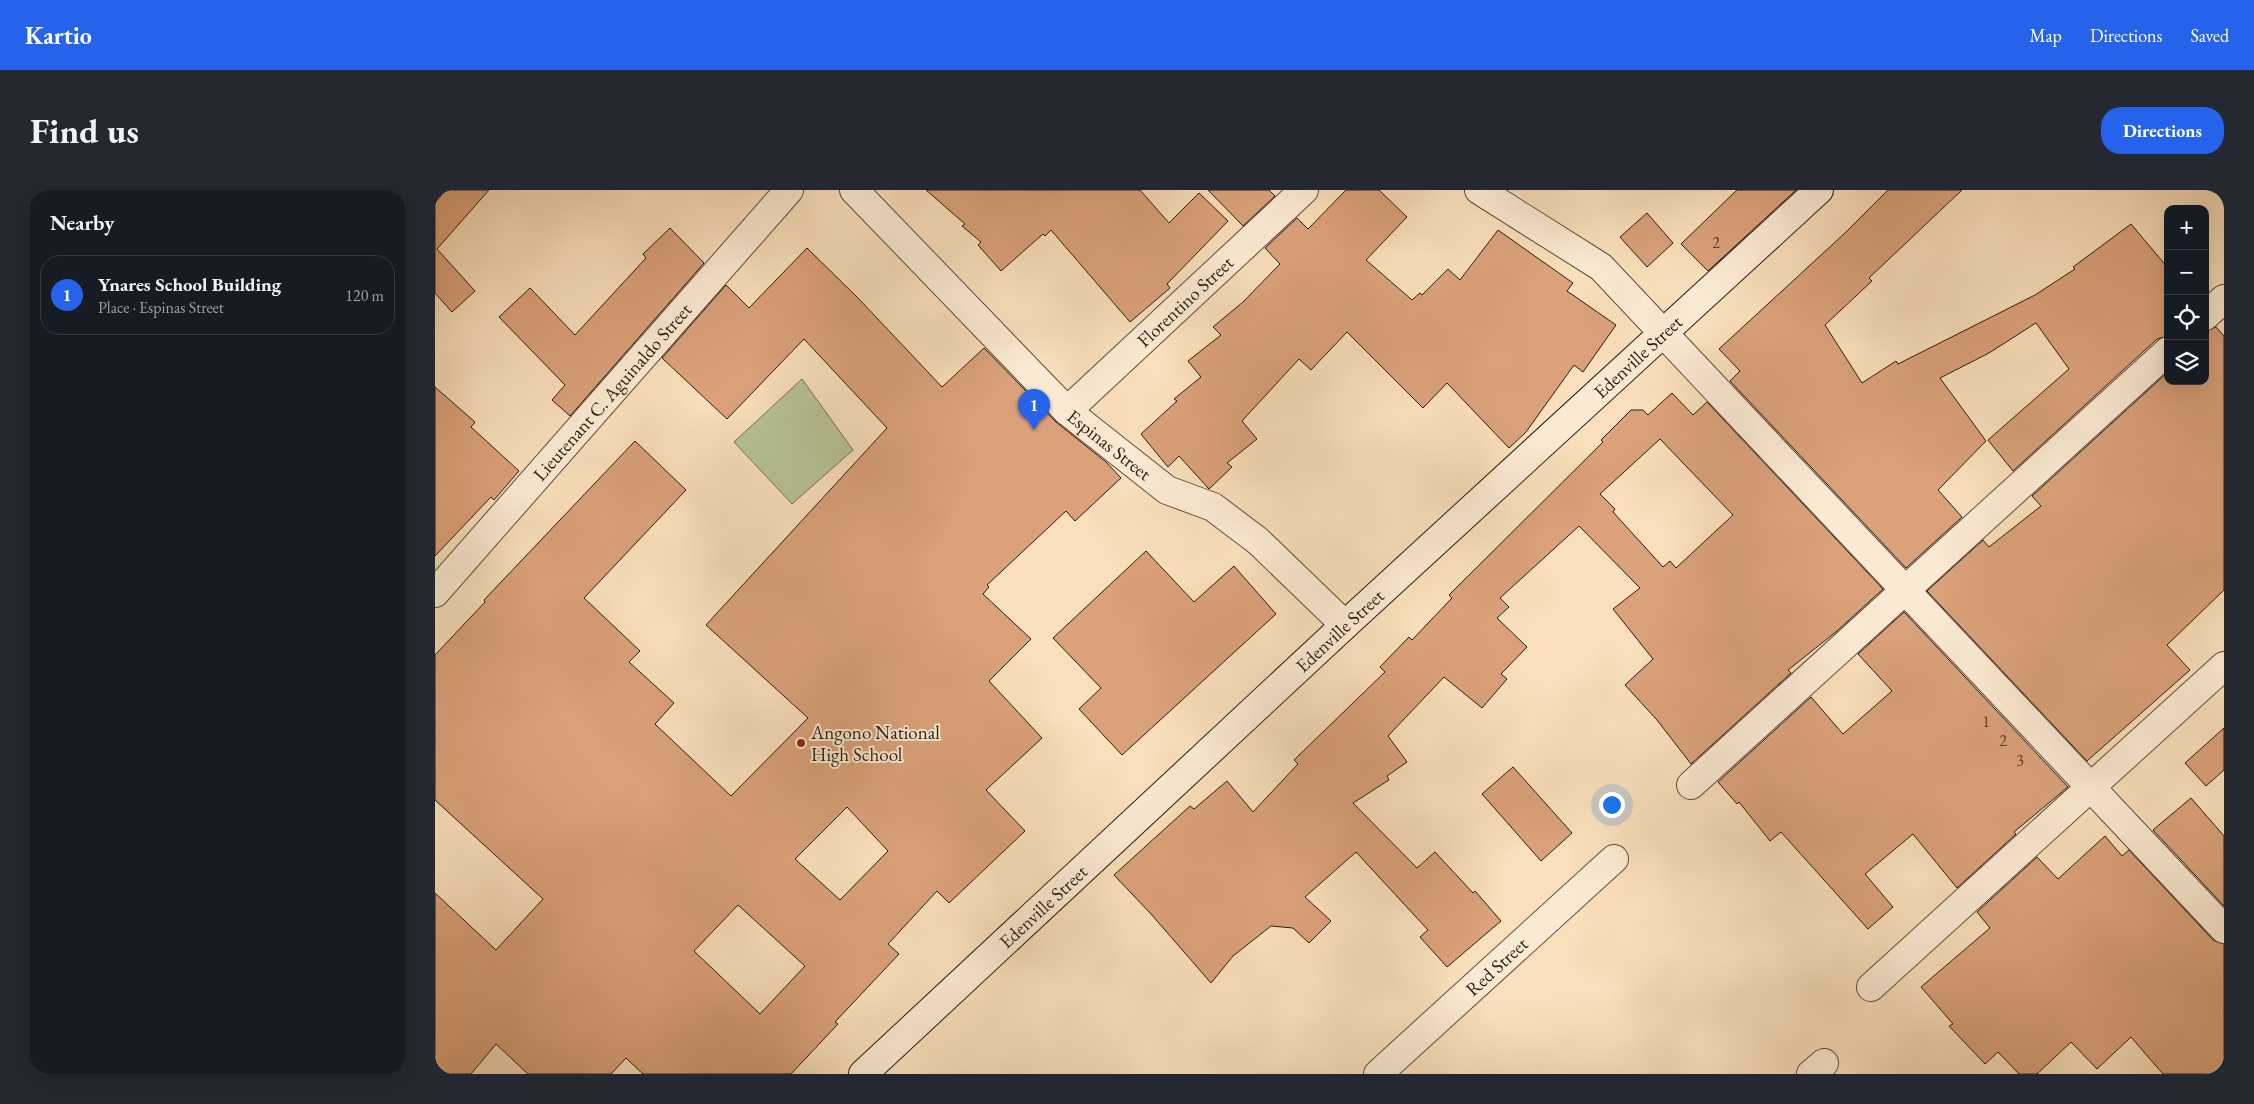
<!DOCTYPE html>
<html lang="en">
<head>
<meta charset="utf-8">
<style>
  body { margin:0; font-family:"EB Garamond",serif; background:#242831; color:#f1f3f6 }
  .controls { position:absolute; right:15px; top:15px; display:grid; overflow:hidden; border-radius:10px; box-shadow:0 5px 20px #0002 }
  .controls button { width:45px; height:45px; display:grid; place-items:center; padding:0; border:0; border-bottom:1px solid #363941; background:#171b24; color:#f1f3f6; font:25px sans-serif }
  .you { position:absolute; left:1176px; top:614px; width:18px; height:18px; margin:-12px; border:4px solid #fff; border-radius:50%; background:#1a73e8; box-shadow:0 0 0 8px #1a73e833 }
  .badge { display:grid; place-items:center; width:32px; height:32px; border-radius:50%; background:#2563eb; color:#fff; font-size:16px; font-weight:700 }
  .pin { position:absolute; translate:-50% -41px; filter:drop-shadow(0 1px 2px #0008) }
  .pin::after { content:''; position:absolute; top:26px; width:18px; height:15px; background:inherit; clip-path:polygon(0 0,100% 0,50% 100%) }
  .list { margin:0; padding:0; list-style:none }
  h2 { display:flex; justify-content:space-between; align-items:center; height:65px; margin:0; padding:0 20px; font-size:21px }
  h2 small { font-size:16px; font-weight:400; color:#9ea1a6 }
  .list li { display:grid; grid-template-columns:32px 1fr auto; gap:15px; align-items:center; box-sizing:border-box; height:80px; margin:0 10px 10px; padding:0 10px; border:1px solid #363941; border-radius:20px }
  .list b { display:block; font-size:19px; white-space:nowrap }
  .list p { margin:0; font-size:16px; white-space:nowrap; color:#9ea1a6 }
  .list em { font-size:16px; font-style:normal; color:#9ea1a6 }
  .icon { flex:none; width:28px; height:28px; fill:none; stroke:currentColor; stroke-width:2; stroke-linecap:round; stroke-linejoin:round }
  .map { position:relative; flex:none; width:1789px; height:884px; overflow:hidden; border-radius:20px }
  header { display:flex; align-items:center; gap:30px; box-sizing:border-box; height:70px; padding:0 25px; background:#2563eb; color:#fff }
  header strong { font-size:24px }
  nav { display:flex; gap:28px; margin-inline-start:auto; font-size:18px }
  .intro { display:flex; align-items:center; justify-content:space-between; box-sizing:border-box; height:120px; padding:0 30px }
  h1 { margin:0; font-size:35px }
  .button { padding:12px 22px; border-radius:20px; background:#2563eb; color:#fff; font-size:18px; font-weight:700 }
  main { display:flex; gap:30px; padding:0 30px }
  aside { flex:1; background:#171b24; border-radius:20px; box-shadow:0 5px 20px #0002 }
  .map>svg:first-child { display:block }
  .green { fill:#b7c395; stroke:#707053 }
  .building { fill:#daa17a; stroke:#281c11; fill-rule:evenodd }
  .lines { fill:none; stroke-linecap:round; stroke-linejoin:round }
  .street-casing { stroke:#5c4d3c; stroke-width:30 }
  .secondary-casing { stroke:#281c11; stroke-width:30 }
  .street { stroke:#fbead3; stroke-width:28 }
  .secondary { stroke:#fbead3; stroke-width:28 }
  .poi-dot { fill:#8f2418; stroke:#fbead3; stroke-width:2 }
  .labels { text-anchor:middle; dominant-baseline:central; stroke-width:4; stroke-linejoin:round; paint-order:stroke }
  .number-label { font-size:16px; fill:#543d2b }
  .street-label { font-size:19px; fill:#281c11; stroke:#fbead3 }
  .poi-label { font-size:19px; fill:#281c11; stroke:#fbead3; text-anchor:start }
</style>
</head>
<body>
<header>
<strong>Kartio</strong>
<nav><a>Map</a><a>Directions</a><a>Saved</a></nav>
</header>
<div class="intro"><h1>Find us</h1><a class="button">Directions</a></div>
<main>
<aside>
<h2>Nearby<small></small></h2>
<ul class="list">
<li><span class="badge">1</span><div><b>Ynares School Building</b><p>Place · Espinas Street</p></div><em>120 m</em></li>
</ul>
</aside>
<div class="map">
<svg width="1789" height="884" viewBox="0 0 1789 884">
  <rect width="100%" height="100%" fill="#f9dfbb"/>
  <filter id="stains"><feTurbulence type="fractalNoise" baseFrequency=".004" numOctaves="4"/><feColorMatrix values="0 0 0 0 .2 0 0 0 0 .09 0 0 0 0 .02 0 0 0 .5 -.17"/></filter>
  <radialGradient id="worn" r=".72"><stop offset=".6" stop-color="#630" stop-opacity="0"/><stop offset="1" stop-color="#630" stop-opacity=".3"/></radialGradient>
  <!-- green -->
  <polygon class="green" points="367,189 418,260 357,314 299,252"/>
  <!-- building -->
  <g class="building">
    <polygon points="11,0 54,0 2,59 40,101 17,122 0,103 0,13"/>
    <polygon points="491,0 705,0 734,33 764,3 793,31 732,94 735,98 695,132 616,40 610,46 608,44 566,81 543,55 546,52 527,36 530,34"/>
    <polygon points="773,0 834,0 840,6 808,36"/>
    <polygon points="911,0 944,0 972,27 931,70 977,110 985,103 987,105 1013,79 1025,90 1063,40 1138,93 1132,101 1181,135 1148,182 1139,175 1091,242 1074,258 1012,193 988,218 912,142 876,180 864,169 807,231 822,249 792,273 797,277 774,299 744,266 733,277 706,244 742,211 739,209 766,187 753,171 786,145 778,137 808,112 845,74 830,58 862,28 873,39"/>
    <polygon points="1302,0 1361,0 1273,81 1246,54"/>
    <polygon points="1453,0 1527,0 1434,88 1437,91 1390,135 1427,193 1461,171 1463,174 1600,105 1640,79 1638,77 1696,34 1733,78 1733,146 1722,149 1578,281 1553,250 1634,179 1601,133 1554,163 1505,188 1551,251 1503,300 1527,327 1471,378 1295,191 1305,181 1284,159 1410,43"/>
    <polygon points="1212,23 1238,53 1212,77 1185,47"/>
    <polygon points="235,38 269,73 135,226 117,210 130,195 64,127 95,98 140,145 211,68 208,64"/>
    <path d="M 372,58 L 423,108 L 507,197 L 549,158 L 621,232 L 671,272 L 686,288 L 640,331 L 631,321 L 552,395 L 554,397 L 548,404 L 596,449 L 554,491 L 607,548 L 551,600 L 590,641 L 514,713 L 502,701 L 453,754 L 464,764 L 400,832 L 403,834 L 356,884 L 208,884 L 191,868 L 176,884 L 93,884 L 61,854 L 36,884 L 0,884 L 0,703 L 61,760 L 108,709 L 0,610 L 0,465 L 50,412 L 49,410 L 200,251 L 251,300 L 149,408 L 205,461 L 194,472 L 239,513 L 220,534 L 296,606 L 373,528 L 271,435 L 452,238 L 369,149 L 292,229 L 227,168 L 291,95 L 314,118 ZM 412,617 L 453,661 L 405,710 L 360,669 ZM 303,715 L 370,776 L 325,824 L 259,761 Z"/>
    <polygon points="1781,137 1789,146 1789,400 1732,455 1755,480 1652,571 1492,401 1548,350 1554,357 1606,316 1597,306 1733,182 1733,191 1770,191 1770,141"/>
    <polygon points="0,197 40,232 36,237 84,281 59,310 56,307 0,366"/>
    <path d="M 1237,203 L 1258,225 L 1272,212 L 1448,399 L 1402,441 L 1353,480 L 1356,483 L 1256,574 L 1222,530 L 1190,495 L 1218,469 L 1178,419 L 1205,398 L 1144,336 L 1065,408 L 1074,417 L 1062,428 L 1092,457 L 1066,484 L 1072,489 L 1047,518 L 1009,487 L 953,546 L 972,572 L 952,586 L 954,590 L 918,613 L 982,678 L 1000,662 L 1038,703 L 1040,701 L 1066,731 L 1012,777 L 985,747 L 993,740 L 921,662 L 870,707 L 896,731 L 874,753 L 858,738 L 836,736 L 798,766 L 776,793 L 716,724 L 679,685 L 755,616 L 759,619 L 792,591 L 818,622 L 863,574 L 859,570 L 950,482 L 945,477 L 974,447 L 977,450 L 1017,408 L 1014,405 L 1168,252 L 1166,250 L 1196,220 L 1208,220 L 1213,225 ZM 1225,249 L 1298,325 L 1241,378 L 1235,371 L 1228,377 L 1178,322 L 1180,319 L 1165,304 Z"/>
    <polygon points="711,361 759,412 799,376 841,424 687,565 644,519 666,498 618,448"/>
    <polygon points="1469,422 1633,597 1579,642 1581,644 1522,698 1478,644 1430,684 1458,717 1433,739 1346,642 1335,651 1304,612 1302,614 1283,592 1376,507 1408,544 1457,501 1423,464"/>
    <polygon points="1789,538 1789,580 1771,596 1750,573"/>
    <polygon points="1078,577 1137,643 1106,671 1047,604"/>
    <polygon points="1756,608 1789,646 1789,716 1718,640"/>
    <polygon points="1670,646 1687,666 1694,660 1778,750 1789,754 1789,884 1728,884 1696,847 1662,879 1636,852 1602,884 1584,884 1563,862 1550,874 1514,836 1518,834 1486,797 1555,738 1542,722 1602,667 1623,689"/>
  </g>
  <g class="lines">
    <defs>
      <g id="street">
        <path id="s1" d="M 419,0 L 632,221 L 732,300 L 778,317 L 823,351 L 910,435"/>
        <polyline points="1044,0 1166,77 1789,739"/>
        <polyline points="1770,126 1789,109"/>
        <path id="s2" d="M 632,221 L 869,0"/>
        <path id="s3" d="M 0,403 L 354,0"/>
        <polyline points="1256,595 1733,161"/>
        <polyline points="1436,797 1789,476"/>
        <path id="s4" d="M 943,884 L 1179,669"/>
        <polyline points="1376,884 1389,873"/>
      </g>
      <g id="secondary">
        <path id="s5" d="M 428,884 L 910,435 L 1384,0"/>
      </g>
    </defs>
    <!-- street casing -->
    <use href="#street" class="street-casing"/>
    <!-- secondary casing -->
    <use href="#secondary" class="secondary-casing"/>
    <!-- street -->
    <use href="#street" class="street"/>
    <!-- secondary -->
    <use href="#secondary" class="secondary"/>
  </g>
  <!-- markers -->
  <circle class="poi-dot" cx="366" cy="553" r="5"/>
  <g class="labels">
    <!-- number labels -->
    <g class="number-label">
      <text x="1281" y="52">2</text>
      <text x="1551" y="531">1</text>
      <text x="1568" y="550">2</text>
      <text x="1585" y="570">3</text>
    </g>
    <!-- street labels -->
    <g class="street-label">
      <text stroke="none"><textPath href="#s2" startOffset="161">Florentino Street</textPath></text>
      <text stroke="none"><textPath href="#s5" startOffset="1056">Edenville Street</textPath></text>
      <text stroke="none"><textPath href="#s3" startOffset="268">Lieutenant C. Aguinaldo Street</textPath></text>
      <text stroke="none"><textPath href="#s1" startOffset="361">Espinas Street</textPath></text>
      <text stroke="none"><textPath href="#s5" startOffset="651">Edenville Street</textPath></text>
      <text stroke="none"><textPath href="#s5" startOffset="246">Edenville Street</textPath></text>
      <text stroke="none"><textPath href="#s4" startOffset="160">Red Street</textPath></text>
    </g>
    <!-- poi labels -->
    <g class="poi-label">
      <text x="376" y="542">Angono National<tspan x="376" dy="22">High School</tspan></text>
    </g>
  </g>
  <rect width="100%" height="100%" filter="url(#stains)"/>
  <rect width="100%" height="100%" fill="url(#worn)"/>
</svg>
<div class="controls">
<button>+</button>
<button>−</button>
<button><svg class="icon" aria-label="locate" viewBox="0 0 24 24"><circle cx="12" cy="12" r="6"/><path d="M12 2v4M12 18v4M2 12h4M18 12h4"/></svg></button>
<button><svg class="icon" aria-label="layers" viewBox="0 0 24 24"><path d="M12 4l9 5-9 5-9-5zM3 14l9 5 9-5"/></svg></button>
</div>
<div class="you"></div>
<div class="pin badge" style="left:599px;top:240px">1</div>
</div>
</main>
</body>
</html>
